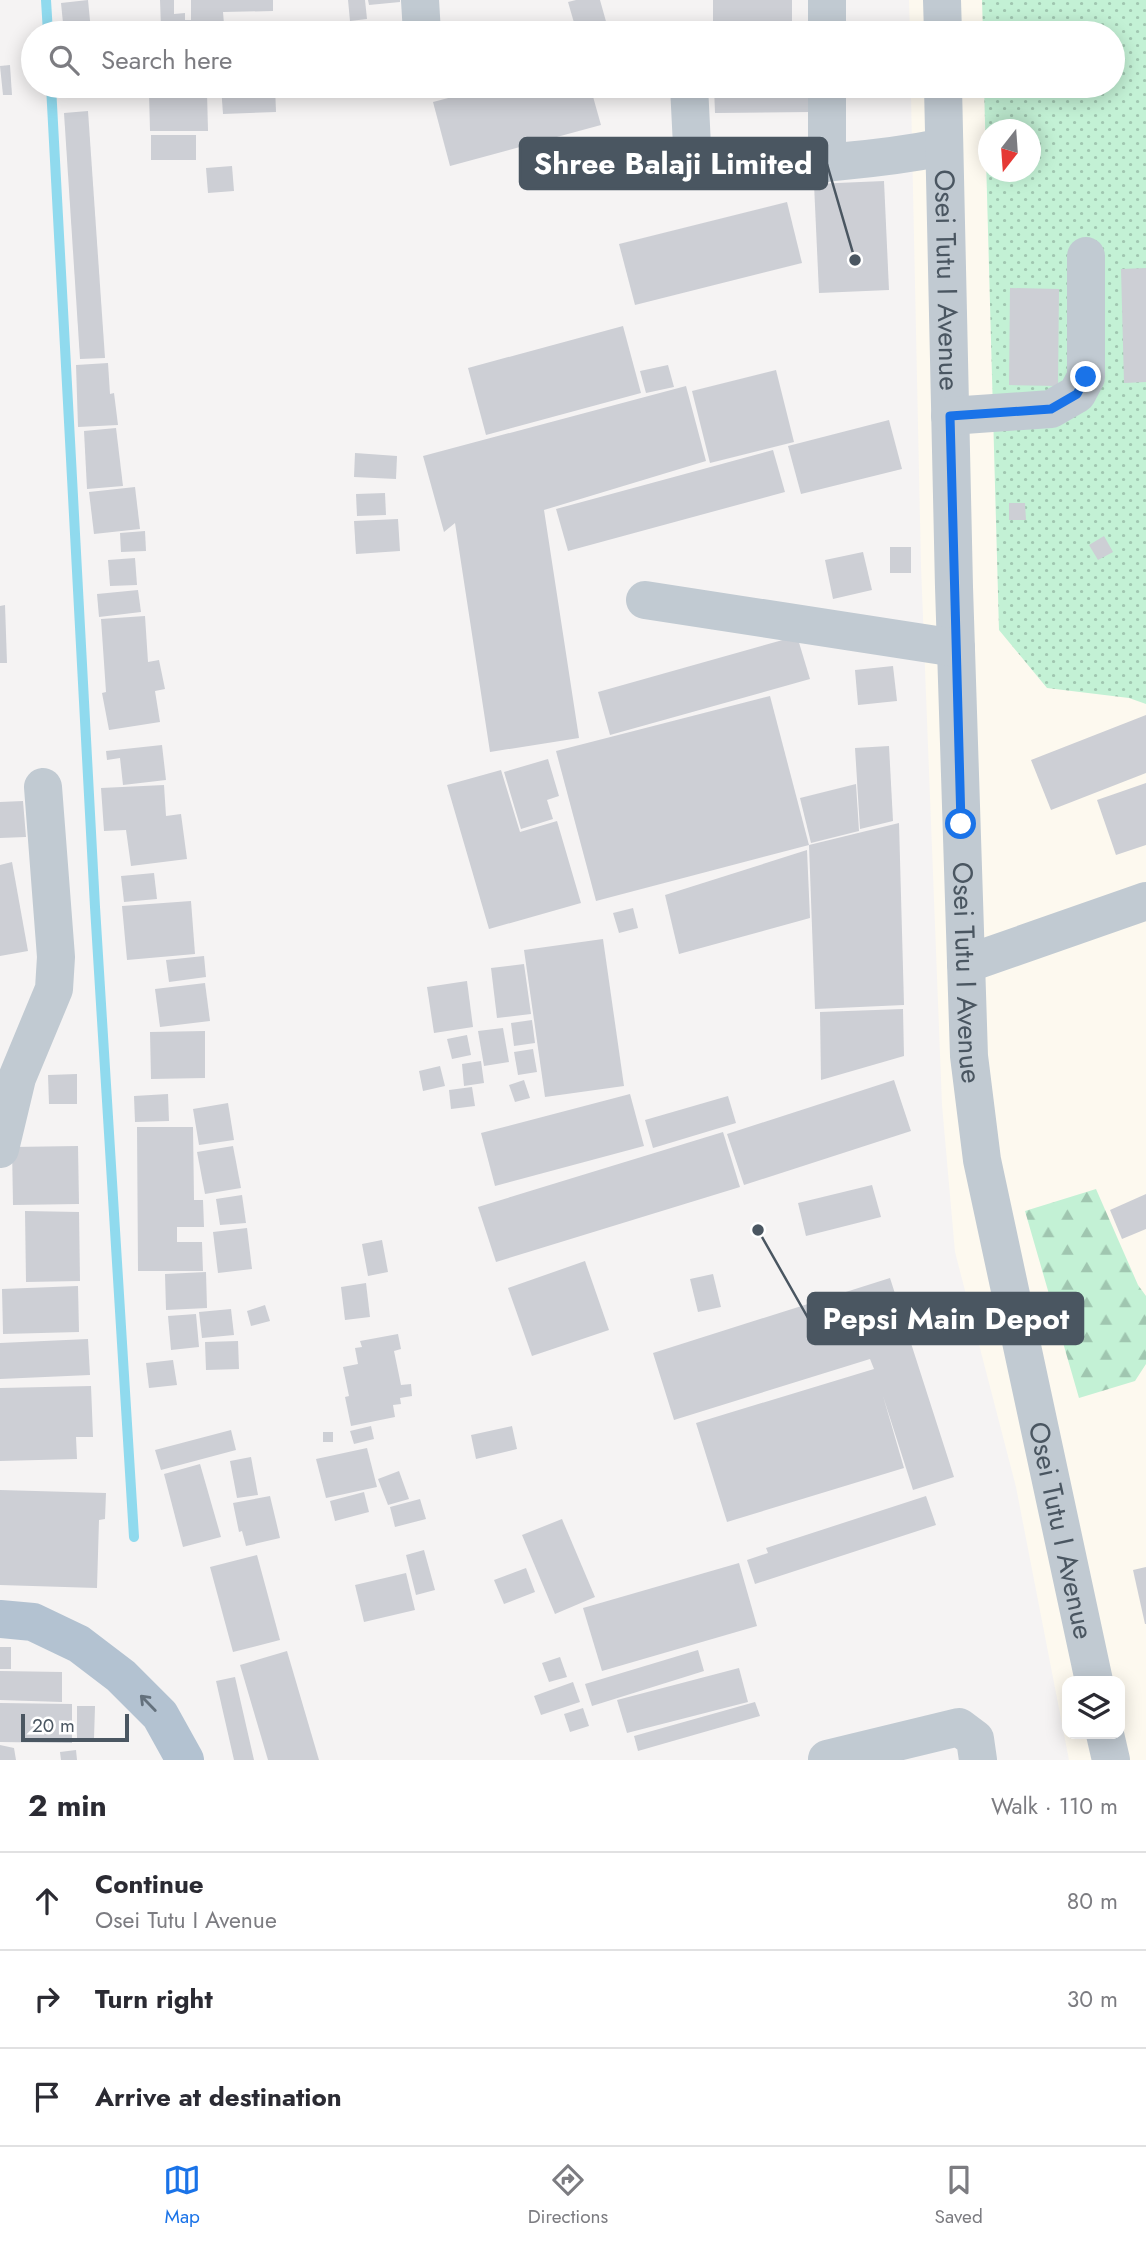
<!DOCTYPE html>
<html lang="en">
<head>
<meta charset="utf-8">
<style>
  body { margin:0; font-family:Jost,sans-serif; background:#f2f2f3; color:#2b2b33 }
  .controls { position:absolute; right:21px; bottom:21px; display:grid; overflow:hidden; border-radius:14px; box-shadow:0 4px 18px #0003 }
  .controls button { width:63px; height:63px; display:grid; place-items:center; padding:0; border:0; border-bottom:2px solid #e1e1e2; background:#fff; color:#2b2b33; font:35px sans-serif }
  .compass { position:absolute; left:978px; top:119px; width:63px; height:63px; border-radius:50%; background:#fff; box-shadow:0 4px 18px #0003; rotate:197deg }
  .scale { position:absolute; left:21px; bottom:18px; width:108px; box-sizing:border-box; padding-left:7px; border:4px solid #4a5661; border-top:0; font-size:19px; line-height:24px; white-space:nowrap; color:#4a5661; -webkit-text-stroke:5px #fff; paint-order:stroke }
  .stop { position:absolute; width:21px; height:21px; margin:-16px; border:5px solid #1a73e8; border-radius:50%; background:#fff }
  .stop.end { background:#1a73e8; border-color:#fff; box-shadow:0 2px 7px #0008 }
  .list { margin:0; padding:0; list-style:none }
  h2 { display:flex; justify-content:space-between; align-items:center; height:91px; margin:0; padding:0 28px; font-size:30px }
  h2 small { font-size:23px; font-weight:400; color:#7c7c81 }
  .list li { display:grid; grid-template-columns:46px 1fr auto; gap:21px; align-items:center; box-sizing:border-box; height:98px; padding:0 28px; border-top:2px solid #e1e1e2 }
  .list b { display:block; font-size:26px; white-space:nowrap }
  .list p { margin:0; font-size:23px; white-space:nowrap; color:#7c7c81 }
  .list em { font-size:23px; font-style:normal; color:#7c7c81 }
  .icon { flex:none; width:38px; height:38px; fill:none; stroke:currentColor; stroke-width:2; stroke-linecap:round; stroke-linejoin:round }
  .map { position:relative; flex:none; width:1146px; height:1760px; overflow:hidden }
  .search { position:absolute; background:#fff; box-shadow:0 4px 18px #0003; left:21px; right:21px; top:21px; height:77px; display:flex; align-items:center; gap:18px; box-sizing:border-box; padding:0 24px; border-radius:38px; color:#7c7c81; font-size:26px }
  .sheet { height:385px; background:#fff }
  nav { display:flex; justify-content:space-around; align-items:center; box-sizing:border-box; height:98px; border-top:2px solid #e1e1e2; background:#fff; font-size:19px; color:#7c7c81 }
  nav a { display:grid; justify-items:center; gap:4px }
  nav .on { color:#1a73e8 }
  .map>svg:first-child { display:block }
  .commercial { fill:#fdf9ef; fill-rule:evenodd }
  .grass { fill:url(#grass-dots); fill-rule:evenodd }
  .forest { fill:url(#forest-firs) }
  .lines { fill:none; stroke-linecap:round; stroke-linejoin:round }
  .stream { stroke:#90daee; stroke-width:10 }
  .building { fill:#cdcfd5 }
  .minor { stroke:#c1cad2; stroke-width:38 }
  .major { stroke:#b3c2d1; stroke-width:38 }
  .oneway { stroke:#64717d }
  .route { stroke:#1a73e8; stroke-width:9 }
  .labels { text-anchor:middle; dominant-baseline:central; stroke-width:7; stroke-linejoin:round; paint-order:stroke }
  .street-label { font-size:28px; fill:#4a5661; stroke:#fff }
  .leader { fill:none; stroke:#4a5661; stroke-width:2.5 }
  .callout-dot { fill:#4a5661; stroke:#fff; stroke-width:2.5 }
  .callout { fill:#4a5661; stroke:#4a5661; stroke-width:2.5 }
  .callout-label { font-size:30px; text-anchor:middle; font-weight:bold; fill:#fff }
</style>
</head>
<body>
<div class="map">
<svg width="1146" height="1760" viewBox="0 0 1146 1760">
  <defs>
    <pattern id="grass-dots" width="8" height="8" patternUnits="userSpaceOnUse" patternTransform="scale(1.75)"><rect width="8" height="8" fill="#c3f1d5"/><path d="M2 2h.1M6 6h.1" fill="none" stroke="#a0c6b0" stroke-width="1.8" stroke-linecap="round"/></pattern>
    <pattern id="forest-firs" width="22" height="20" patternUnits="userSpaceOnUse" patternTransform="scale(1.75)"><rect width="22" height="20" fill="#c3f1d5"/><path d="M5 1l3.5 6h-7zM16 11l3.5 6h-7z" fill="#a0c6b0"/></pattern>
  </defs>
  <rect width="100%" height="100%" fill="#f5f3f3"/>
  <!-- commercial -->
  <path class="commercial" d="M 909,0 L 1146,0 L 1146,1760 L 1069,1760 L 1016,1487 L 955,1252 L 942,1105 L 921,566 L 911,96 L 910,86 L 1113,86 L 1113,33 L 910,33 ZM 988,130 L 1030,130 L 1030,172 L 988,172 ZM 1067,1681 L 1120,1681 L 1120,1734 L 1067,1734 Z"/>
  <!-- grass -->
  <path class="grass" d="M 982,0 L 1146,0 L 1146,704 L 1129,698 L 1047,688 L 999,630 L 984,86 L 1113,86 L 1113,33 L 983,33 ZM 988,130 L 1030,130 L 1030,172 L 988,172 Z"/>
  <!-- forest -->
  <polygon class="forest" points="1096,1189 1138,1285 1146,1296 1146,1364 1135,1381 1079,1398 1025,1211"/>
  <g class="lines">
    <!-- stream -->
    <g class="stream">
      <polyline points="46,0 48,33"/>
      <polyline points="51,86 95,907 134,1537"/>
    </g>
  </g>
  <!-- building -->
  <g class="building">
    <polygon points="88,0 91,31 64,33 61,3"/>
    <polygon points="160,0 174,0 174,14 185,13 185,20 191,20 191,0 273,0 273,11 223,12 224,24 161,28"/>
    <polygon points="348,0 365,0 367,19 350,21"/>
    <polygon points="368,0 400,0 400,2 369,5"/>
    <polygon points="576,0 600,0 607,25 577,33 568,2"/>
    <polygon points="713,0 792,0 792,26 808,26 808,33 713,33"/>
    <polygon points="245,28 245,33 214,33 214,30"/>
    <polygon points="10,65 12,95 3,95 0,66"/>
    <polygon points="135,86 207,86 207,89 135,91"/>
    <polygon points="221,86 275,86 276,112 223,114"/>
    <polygon points="494,86 590,86 601,125 450,166 433,102"/>
    <polygon points="714,86 809,86 810,112 715,113"/>
    <polygon points="207,92 208,131 150,131 149,93"/>
    <polygon points="88,111 105,358 80,359 64,113"/>
    <rect x="151" y="135" width="45" height="25"/>
    <polygon points="232,166 234,191 208,193 206,168"/>
    <polygon points="884,181 889,290 819,293 814,184"/>
    <polygon points="787,202 802,263 635,305 619,244"/>
    <polygon points="1146,268 1146,382 1124,383 1121,269"/>
    <polygon points="1010,288 1059,289 1058,386 1009,385"/>
    <polygon points="623,326 641,393 486,435 468,368"/>
    <polygon points="108,363 110,394 114,393 118,425 78,427 76,365"/>
    <polygon points="668,365 674,387 646,393 640,371"/>
    <polygon points="776,370 794,442 710,463 692,391"/>
    <polygon points="686,386 706,461 544,510 579,738 490,752 455,523 444,532 423,456"/>
    <polygon points="889,420 902,469 801,494 788,446"/>
    <polygon points="116,428 123,486 87,489 84,431"/>
    <polygon points="773,450 785,492 568,551 556,509"/>
    <polygon points="355,453 397,456 396,479 354,477"/>
    <polygon points="135,487 140,529 94,534 89,492"/>
    <polygon points="385,493 386,515 357,516 356,494"/>
    <polygon points="1009,503 1025,503 1026,520 1009,520"/>
    <polygon points="398,519 400,551 356,554 354,521"/>
    <polygon points="145,531 146,551 121,552 120,533"/>
    <polygon points="1104,536 1113,552 1098,560 1089,545"/>
    <rect x="890" y="547" width="21" height="26"/>
    <polygon points="863,552 872,590 833,599 825,560"/>
    <polygon points="135,558 137,585 110,586 108,560"/>
    <polygon points="138,590 141,612 99,617 97,594"/>
    <polygon points="5,605 7,663 0,663 0,606"/>
    <polygon points="145,616 148,662 159,660 165,689 155,691 160,722 109,730 102,693 106,692 101,619"/>
    <polygon points="797,636 810,679 610,735 598,692"/>
    <polygon points="893,666 897,701 858,705 855,670"/>
    <polygon points="770,696 809,845 596,901 556,751"/>
    <polygon points="1146,715 1146,773 1051,810 1031,760"/>
    <polygon points="162,745 166,780 123,785 120,758 107,760 106,751"/>
    <polygon points="889,746 893,821 860,829 855,748"/>
    <polygon points="548,759 559,796 547,800 553,819 521,829 504,772"/>
    <polygon points="501,770 520,832 557,821 581,903 489,929 447,785"/>
    <polygon points="1146,783 1146,845 1116,855 1097,800"/>
    <polygon points="856,784 859,831 811,843 800,798"/>
    <polygon points="164,785 166,816 181,814 187,859 131,866 126,830 104,831 101,788"/>
    <polygon points="23,801 26,837 0,838 0,802"/>
    <polygon points="899,823 904,1005 815,1009 809,845"/>
    <polygon points="807,850 810,918 679,954 665,895"/>
    <polygon points="12,862 28,951 0,956 0,865"/>
    <polygon points="154,873 157,899 124,902 121,876"/>
    <polygon points="191,901 195,954 127,960 122,906"/>
    <polygon points="633,908 638,928 619,933 613,913"/>
    <polygon points="603,939 624,1086 545,1097 524,950"/>
    <polygon points="204,956 206,977 169,982 166,960"/>
    <polygon points="524,964 531,1014 497,1018 491,968"/>
    <polygon points="467,981 473,1027 434,1033 427,987"/>
    <polygon points="205,983 210,1021 160,1027 155,989"/>
    <polygon points="903,1009 904,1056 821,1080 820,1012"/>
    <polygon points="532,1020 535,1043 514,1046 511,1023"/>
    <polygon points="503,1028 509,1062 484,1066 478,1031"/>
    <polygon points="205,1031 205,1078 151,1079 150,1032"/>
    <polygon points="467,1035 471,1055 452,1059 447,1039"/>
    <polygon points="533,1049 537,1072 518,1075 514,1052"/>
    <polygon points="481,1061 484,1083 464,1086 462,1064"/>
    <polygon points="440,1066 445,1086 423,1091 419,1071"/>
    <polygon points="77,1074 77,1104 49,1104 48,1075"/>
    <polygon points="524,1080 530,1098 515,1102 509,1085"/>
    <polygon points="894,1080 911,1131 744,1185 727,1134"/>
    <polygon points="472,1087 475,1106 451,1109 449,1090"/>
    <polygon points="168,1094 169,1121 135,1122 134,1096"/>
    <polygon points="630,1094 644,1146 495,1186 481,1133"/>
    <polygon points="728,1096 736,1123 653,1148 645,1120"/>
    <polygon points="228,1103 234,1140 199,1145 193,1109"/>
    <polygon points="137,1127 193,1127 194,1200 203,1200 204,1227 177,1227 177,1242 202,1242 203,1271 138,1271"/>
    <polygon points="723,1132 740,1187 496,1262 478,1207"/>
    <polygon points="78,1146 79,1204 13,1205 12,1147"/>
    <polygon points="233,1146 241,1188 205,1194 197,1152"/>
    <polygon points="872,1185 881,1217 806,1236 798,1203"/>
    <polygon points="1146,1194 1146,1229 1122,1239 1110,1210"/>
    <polygon points="242,1195 246,1223 220,1225 216,1199"/>
    <polygon points="25,1211 79,1212 80,1281 26,1282"/>
    <polygon points="247,1228 252,1269 218,1273 213,1232"/>
    <polygon points="382,1240 388,1272 368,1276 362,1244"/>
    <polygon points="585,1261 609,1330 532,1356 508,1288"/>
    <polygon points="206,1272 207,1308 166,1310 165,1274"/>
    <polygon points="713,1274 721,1307 698,1312 690,1279"/>
    <polygon points="890,1278 954,1477 913,1490 883,1396 904,1468 727,1522 696,1423 874,1369 870,1359 674,1420 653,1353"/>
    <polygon points="366,1283 370,1317 345,1320 341,1287"/>
    <polygon points="78,1286 79,1332 3,1334 2,1289"/>
    <polygon points="265,1305 270,1321 251,1326 247,1311"/>
    <polygon points="231,1309 234,1335 202,1338 199,1312"/>
    <polygon points="196,1314 199,1347 171,1350 168,1316"/>
    <polygon points="398,1334 401,1349 394,1351 401,1385 411,1384 412,1396 400,1398 401,1404 393,1405 395,1417 351,1426 345,1397 349,1396 343,1367 358,1364 355,1348 362,1347 360,1341"/>
    <polygon points="88,1339 90,1375 0,1379 0,1343"/>
    <polygon points="238,1341 239,1369 206,1370 205,1342"/>
    <polygon points="173,1360 177,1385 149,1388 146,1363"/>
    <polygon points="91,1386 93,1437 76,1437 77,1459 0,1461 0,1388"/>
    <polygon points="371,1426 374,1439 354,1444 350,1431"/>
    <polygon points="512,1426 517,1449 476,1459 471,1435"/>
    <polygon points="231,1430 236,1450 161,1470 155,1450"/>
    <rect x="323" y="1432" width="10" height="10"/>
    <polygon points="367,1448 377,1487 326,1498 316,1459"/>
    <polygon points="251,1457 258,1495 237,1498 230,1461"/>
    <polygon points="200,1464 221,1537 183,1547 164,1474"/>
    <polygon points="399,1471 409,1499 388,1505 378,1479"/>
    <polygon points="0,1490 106,1493 105,1519 99,1520 97,1588 0,1585"/>
    <polygon points="364,1492 369,1512 335,1521 330,1501"/>
    <polygon points="270,1496 280,1538 246,1546 242,1531 239,1532 233,1503"/>
    <polygon points="926,1496 936,1525 755,1584 747,1560 768,1553 766,1548"/>
    <polygon points="420,1499 426,1519 395,1527 390,1507"/>
    <polygon points="562,1519 595,1597 555,1614 522,1535"/>
    <polygon points="424,1550 435,1590 416,1595 406,1555"/>
    <polygon points="257,1555 280,1640 233,1652 210,1567"/>
    <polygon points="739,1563 757,1626 602,1671 583,1608"/>
    <polygon points="1146,1567 1146,1624 1145,1624 1133,1570"/>
    <polygon points="526,1568 535,1592 504,1604 494,1580"/>
    <polygon points="406,1573 415,1610 364,1622 355,1585"/>
    <rect x="0" y="1647" width="11" height="22"/>
    <polygon points="698,1650 704,1671 592,1706 585,1684"/>
    <polygon points="287,1651 319,1760 268,1760 240,1665"/>
    <polygon points="560,1657 567,1677 549,1682 542,1663"/>
    <polygon points="739,1668 748,1702 627,1733 617,1700"/>
    <polygon points="0,1671 62,1672 62,1702 0,1700"/>
    <polygon points="235,1677 254,1760 234,1760 216,1681"/>
    <polygon points="573,1682 580,1702 541,1715 534,1696"/>
    <polygon points="755,1702 760,1716 638,1751 634,1736"/>
    <polygon points="0,1703 72,1704 72,1743 0,1742"/>
    <polygon points="77,1706 95,1706 94,1739 77,1739"/>
    <polygon points="583,1708 589,1726 570,1732 564,1714"/>
    <polygon points="0,1745 14,1748 16,1760 0,1760"/>
    <polygon points="76,1750 77,1760 61,1760 60,1752"/>
  </g>
  <g class="lines">
    <!-- minor -->
    <g class="minor">
      <polyline points="420,0 422,33"/>
      <polyline points="942,0 943,33"/>
      <polyline points="827,33 827,0"/>
      <path d="M 689,86 L 692,146 L 719,169 C 794,165 870,162 944,147"/>
      <path id="s1" d="M 943,86 L 954,587 L 969,1056 L 982,1160 L 1094,1681"/>
      <polyline points="827,163 827,86"/>
      <polyline points="950,416 1051,409 1077,394 1086,377 1086,256"/>
      <polyline points="645,600 956,648"/>
      <polyline points="966,964 1146,901"/>
      <polyline points="0,1149 17,1078 54,989 56,957 43,787"/>
      <polyline points="1105,1734 1111,1760"/>
      <polyline points="827,1759 959,1727 975,1739 978,1760"/>
    </g>
    <!-- major -->
    <polyline class="major" points="0,1619 33,1622 79,1644 121,1676 160,1715 185,1760"/>
  </g>
  <!-- one-way arrows -->
  <defs><path id="oneway-shaft" d="M-6 0H5M1.5-3L5.5 0L1.5 3" fill="none" stroke-width="1.6" stroke-linecap="round" stroke-linejoin="round" transform="scale(1.75)"/></defs>
  <use class="oneway" href="#oneway-shaft" transform="translate(148 1703) rotate(-134)"/>
  <g class="lines">
    <!-- route -->
    <polyline class="route" points="961,824 950,416 1051,409 1077,394 1086,377"/>
  </g>
  <g class="labels">
    <!-- street labels -->
    <g class="street-label">
      <text stroke="none"><textPath href="#s1" startOffset="194">Osei Tutu I Avenue</textPath></text>
      <text stroke="none"><textPath href="#s1" startOffset="887">Osei Tutu I Avenue</textPath></text>
      <text stroke="none"><textPath href="#s1" startOffset="1454">Osei Tutu I Avenue</textPath></text>
    </g>
  </g>
  <!-- callouts -->
  <path class="leader" d="M855 260L827 164M758 1230L808 1318"/>
  <g class="callout-dot">
    <circle cx="855" cy="260" r="7"/>
    <circle cx="758" cy="1230" r="7"/>
  </g>
  <g class="callout">
    <rect x="520" y="138" width="307" height="51" rx="7"/>
    <rect x="808" y="1293" width="275" height="51" rx="7"/>
  </g>
  <g class="callout-label">
    <text x="673" y="174">Shree Balaji Limited</text>
    <text x="946" y="1329">Pepsi Main Depot</text>
  </g>
</svg>
<div class="controls">
<button><svg class="icon" aria-label="layers" viewBox="0 0 24 24"><path d="M12 4l9 5-9 5-9-5zM3 14l9 5 9-5"/></svg></button>
</div>
<svg class="compass" viewBox="-18 -18 36 36"><path d="M0-13l5 13h-10z" fill="#e53935"/><path d="M0 13l5-13h-10z" fill="#7c7c81"/></svg>
<div class="scale">20 m</div>
<div class="stop" style="left:961px;top:824px"></div>
<div class="stop end" style="left:1086px;top:377px"></div>
<div class="search"><svg class="icon" aria-label="search" viewBox="0 0 24 24"><circle cx="10" cy="10" r="6"/><path d="M15 15l6 6"/></svg>Search here</div>
</div>
<section class="sheet">
<h2>2 min<small>Walk · 110 m</small></h2>
<ul class="list">
<li><svg class="icon" aria-label="ahead" viewBox="0 0 24 24"><path d="M12 20V5M6 11l6-6 6 6"/></svg><div><b>Continue</b><p>Osei Tutu I Avenue</p></div><em>80 m</em></li>
<li><svg class="icon" aria-label="right" viewBox="0 0 24 24"><path d="M7 20v-9h11M14 6l5 5-5 5"/></svg><div><b>Turn right</b></div><em>30 m</em></li>
<li><svg class="icon" aria-label="arrive" viewBox="0 0 24 24"><path d="M6 21V4h12l-3 4 3 4H6"/></svg><div><b>Arrive at destination</b></div></li>
</ul>
</section>
<nav>
<a class="on"><svg class="icon" aria-label="map" viewBox="0 0 24 24"><path d="M3 6l6-2 6 2 6-2v14l-6 2-6-2-6 2zM9 4v14M15 6v14"/></svg>Map</a>
<a><svg class="icon" aria-label="directions" viewBox="0 0 24 24"><path d="M12 3l9 9-9 9-9-9zM9 14v-3h6M13 9l2 2-2 2"/></svg>Directions</a>
<a><svg class="icon" aria-label="saved" viewBox="0 0 24 24"><path d="M7 4h10v16l-5-4-5 4z"/></svg>Saved</a>
</nav>
</body>
</html>
